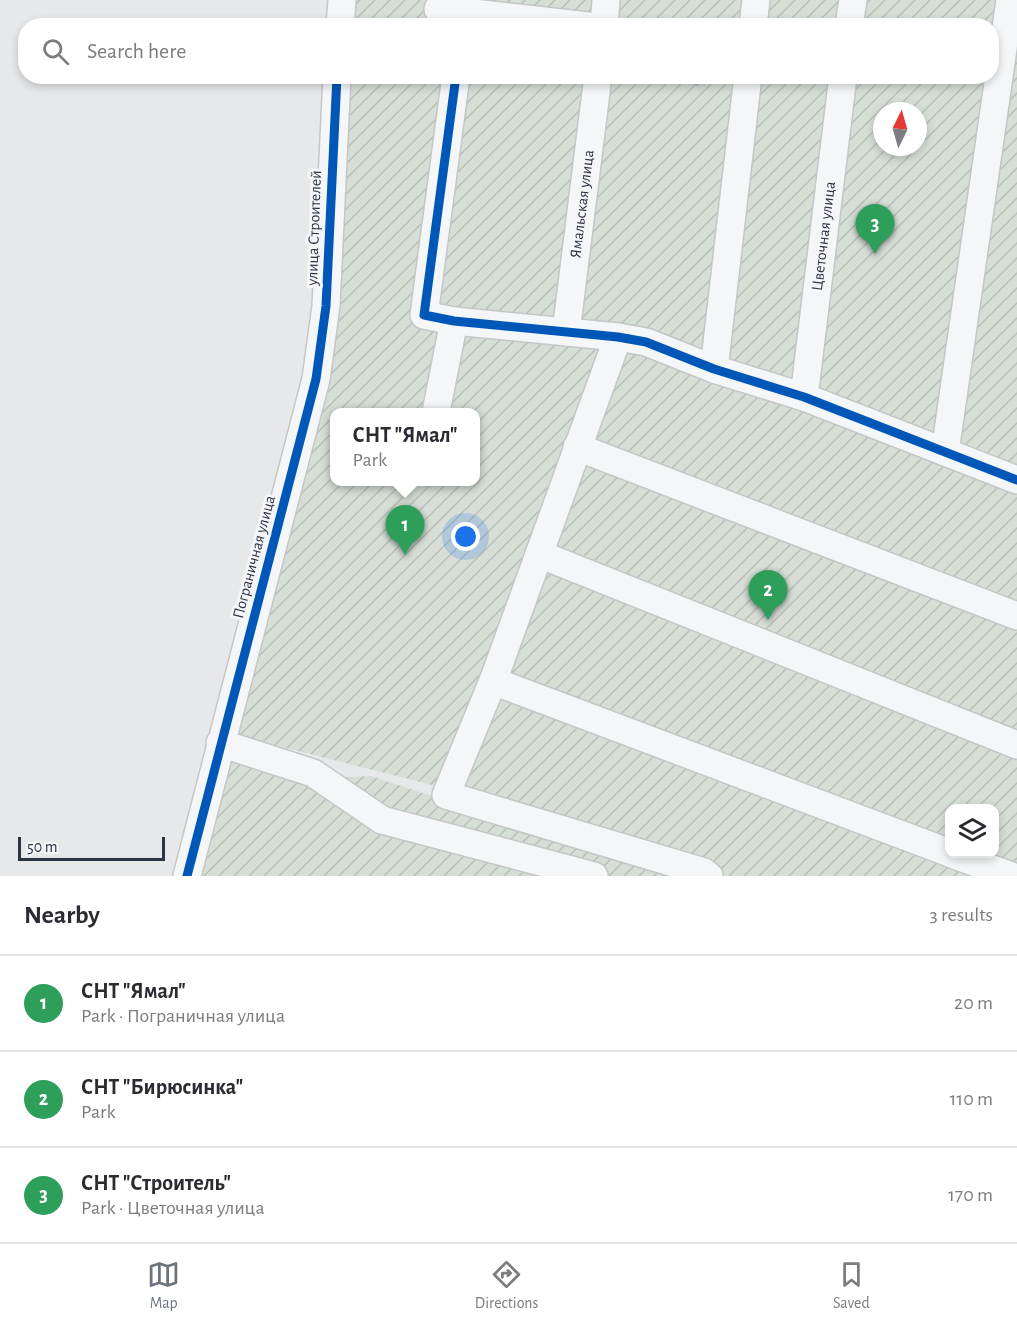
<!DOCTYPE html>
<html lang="en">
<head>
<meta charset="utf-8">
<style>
  body { margin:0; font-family:"Alegreya Sans",sans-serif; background:#f7f7f7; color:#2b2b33 }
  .controls { position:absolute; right:18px; bottom:18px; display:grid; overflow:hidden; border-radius:12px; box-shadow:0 3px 9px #0003 }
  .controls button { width:54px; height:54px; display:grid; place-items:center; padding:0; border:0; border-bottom:2px solid #e1e1e2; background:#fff; color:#2b2b33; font:30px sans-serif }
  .compass { position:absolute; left:873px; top:102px; width:54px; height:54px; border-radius:50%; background:#fff; box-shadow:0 3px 9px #0003; rotate:5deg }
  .scale { position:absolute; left:18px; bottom:15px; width:147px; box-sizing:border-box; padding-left:6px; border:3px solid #2b3445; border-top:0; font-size:16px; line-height:21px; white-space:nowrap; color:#2b3445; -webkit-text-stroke:4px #f4f6f9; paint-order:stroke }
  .you { position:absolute; left:466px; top:537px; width:21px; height:21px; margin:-15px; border:4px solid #fff; border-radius:50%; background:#1a73e8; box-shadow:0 0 0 9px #1a73e833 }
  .badge { display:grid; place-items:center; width:39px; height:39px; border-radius:50%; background:#6c737f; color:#fff; font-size:20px; font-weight:700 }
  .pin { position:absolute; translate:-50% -50px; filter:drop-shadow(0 2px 3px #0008) }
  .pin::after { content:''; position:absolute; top:32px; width:21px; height:18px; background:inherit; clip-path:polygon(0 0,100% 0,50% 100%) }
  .popup { position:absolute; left:330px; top:408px; width:150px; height:78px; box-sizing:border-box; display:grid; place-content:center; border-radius:12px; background:#fff; filter:drop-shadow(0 2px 4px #0005); font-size:20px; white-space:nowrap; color:#7c7c81 }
  .popup b { font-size:22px; color:#2b2b33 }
  .popup::after { content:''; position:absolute; left:50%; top:100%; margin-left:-12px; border:12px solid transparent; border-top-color:#fff }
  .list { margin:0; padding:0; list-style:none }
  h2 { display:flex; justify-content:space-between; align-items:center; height:78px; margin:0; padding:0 24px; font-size:26px }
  h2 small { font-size:20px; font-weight:400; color:#7c7c81 }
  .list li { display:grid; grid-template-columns:39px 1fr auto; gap:18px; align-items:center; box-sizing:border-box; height:96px; padding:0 24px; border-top:2px solid #e1e1e2 }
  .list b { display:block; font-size:22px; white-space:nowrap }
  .list p { margin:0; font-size:20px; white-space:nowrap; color:#7c7c81 }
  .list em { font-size:20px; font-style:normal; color:#7c7c81 }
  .icon { flex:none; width:33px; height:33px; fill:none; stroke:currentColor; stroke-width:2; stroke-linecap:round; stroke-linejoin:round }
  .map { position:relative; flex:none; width:1017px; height:876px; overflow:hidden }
  .search { position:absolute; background:#fff; box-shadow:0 3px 9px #0003; left:18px; right:18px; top:18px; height:66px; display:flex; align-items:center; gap:15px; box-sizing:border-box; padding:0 21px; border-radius:24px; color:#7c7c81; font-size:22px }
  .sheet { height:366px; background:#fff }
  nav { display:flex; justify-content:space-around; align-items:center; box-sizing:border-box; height:84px; border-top:2px solid #e1e1e2; background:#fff; font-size:16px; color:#7c7c81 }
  nav a { display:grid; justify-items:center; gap:3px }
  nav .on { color:#6c737f }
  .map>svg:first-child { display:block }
  .garden { fill:url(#garden-furrows); fill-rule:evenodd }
  .building { fill:url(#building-cross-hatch) }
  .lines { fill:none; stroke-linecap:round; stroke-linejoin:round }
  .minor-casing { stroke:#c4c6c8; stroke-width:30 }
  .minor { stroke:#f5f6f7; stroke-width:27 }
  .cycleway-casing { stroke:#f4f6f9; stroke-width:13 }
  .cycleway { stroke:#0057b8; stroke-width:9 }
  .labels { text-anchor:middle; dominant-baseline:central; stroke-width:6; stroke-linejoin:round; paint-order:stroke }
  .street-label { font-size:16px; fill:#2b3445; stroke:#f4f6f9 }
</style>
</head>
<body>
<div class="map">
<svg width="1017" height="876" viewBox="0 0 1017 876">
  <defs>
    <pattern id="garden-furrows" width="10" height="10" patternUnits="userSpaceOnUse" patternTransform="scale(1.5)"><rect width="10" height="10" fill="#d6ded6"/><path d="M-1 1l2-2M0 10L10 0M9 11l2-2" fill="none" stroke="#b8bfb9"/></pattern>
    <pattern id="building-cross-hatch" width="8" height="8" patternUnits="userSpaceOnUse" patternTransform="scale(1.5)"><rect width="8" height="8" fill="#ced0d3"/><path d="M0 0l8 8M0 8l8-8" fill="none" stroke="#b1b3b6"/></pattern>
  </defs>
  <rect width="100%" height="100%" fill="#e6e8ea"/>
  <!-- garden -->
  <g class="garden">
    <polygon points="353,0 743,0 741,25 351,26"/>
    <path d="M 760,0 L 1017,0 L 1017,477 L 722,360 L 752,77 L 992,76 L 992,26 L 757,25 ZM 882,111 L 918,111 L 918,147 L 882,147 Z"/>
    <path d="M 348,77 L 735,77 L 706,359 L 646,335 L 601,364 L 440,787 L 235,735 L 328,374 ZM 334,412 L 476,412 L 476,482 L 334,482 Z"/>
    <path d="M 621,343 L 1017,488 L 1017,876 L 188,876 L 223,751 L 306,779 L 371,776 L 450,802 ZM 950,808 L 994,808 L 994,854 L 950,854 Z"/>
  </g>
  <!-- building -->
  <g class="building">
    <polygon points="685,76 706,76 705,87 683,84"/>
    <polygon points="388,482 406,482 405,487 388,484"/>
  </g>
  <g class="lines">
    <defs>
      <g id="minor">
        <polyline points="438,9 588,26"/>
        <polyline points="340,26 342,0"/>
        <polyline points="604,26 606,0"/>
        <polyline points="753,26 756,0"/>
        <polyline points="849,26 853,0"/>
        <polyline points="456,76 424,315 454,321 618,337 646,342 714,369 804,397 1017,480"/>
        <path id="s1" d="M 566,332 L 598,76"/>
        <polyline points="618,337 493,681 446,795 704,872 709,876"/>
        <polyline points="714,369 748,76"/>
        <path id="s2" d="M 804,397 L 843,76"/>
        <polyline points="436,412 454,321"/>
        <polyline points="577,447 1017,616"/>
        <polyline points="945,452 1010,0"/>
        <polyline points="539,554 1017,745"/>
        <polyline points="493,681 950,853"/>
        <polyline points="220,743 313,773 382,820 594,876"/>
        <polyline points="952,854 1011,876"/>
        <polyline points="187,876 316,379 326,306 337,76"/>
      </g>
    </defs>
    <!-- minor casing -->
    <use href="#minor" class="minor-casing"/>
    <!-- minor -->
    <use href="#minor" class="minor"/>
    <defs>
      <g id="cycleway">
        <polyline points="456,76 424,315 454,321 618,337 646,342 714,369 804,397 1017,480"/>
        <polyline points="187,876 316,379 326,306 337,76"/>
      </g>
    </defs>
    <!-- cycleway casing -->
    <use href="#cycleway" class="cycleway-casing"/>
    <!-- cycleway -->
    <use href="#cycleway" class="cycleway"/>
  </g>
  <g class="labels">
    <!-- street labels -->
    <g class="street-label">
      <text stroke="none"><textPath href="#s1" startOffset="129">Ямальская улица</textPath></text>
      <text transform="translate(314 228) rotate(-88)">улица Строителей</text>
      <text stroke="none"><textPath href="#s2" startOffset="162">Цветочная улица</textPath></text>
      <text transform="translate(254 557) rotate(-75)">Пограничная улица</text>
    </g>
  </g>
</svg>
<div class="controls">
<button><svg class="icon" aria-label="layers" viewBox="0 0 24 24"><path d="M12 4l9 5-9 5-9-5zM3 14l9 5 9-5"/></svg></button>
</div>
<svg class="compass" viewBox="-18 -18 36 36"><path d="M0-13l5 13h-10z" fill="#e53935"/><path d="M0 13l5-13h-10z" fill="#7c7c81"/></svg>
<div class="scale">50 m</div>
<div class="you"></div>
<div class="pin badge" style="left:405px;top:555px;background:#2e9e5b">1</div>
<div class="popup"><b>СНТ &quot;Ямал&quot;</b>Park</div>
<div class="pin badge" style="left:768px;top:620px;background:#2e9e5b">2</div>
<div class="pin badge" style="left:875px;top:254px;background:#2e9e5b">3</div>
<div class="search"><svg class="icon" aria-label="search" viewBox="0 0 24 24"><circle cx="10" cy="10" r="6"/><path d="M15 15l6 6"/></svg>Search here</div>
</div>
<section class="sheet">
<h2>Nearby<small>3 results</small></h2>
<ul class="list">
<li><span class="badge" style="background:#2e9e5b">1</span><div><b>СНТ &quot;Ямал&quot;</b><p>Park · Пограничная улица</p></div><em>20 m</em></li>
<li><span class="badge" style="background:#2e9e5b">2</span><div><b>СНТ &quot;Бирюсинка&quot;</b><p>Park</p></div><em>110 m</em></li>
<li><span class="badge" style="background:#2e9e5b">3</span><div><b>СНТ &quot;Строитель&quot;</b><p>Park · Цветочная улица</p></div><em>170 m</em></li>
</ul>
</section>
<nav>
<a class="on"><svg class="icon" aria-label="map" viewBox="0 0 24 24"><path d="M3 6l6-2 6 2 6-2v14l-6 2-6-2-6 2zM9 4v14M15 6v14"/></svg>Map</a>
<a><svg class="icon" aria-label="directions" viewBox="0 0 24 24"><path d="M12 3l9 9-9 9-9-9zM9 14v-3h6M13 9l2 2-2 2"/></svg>Directions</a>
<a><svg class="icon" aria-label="saved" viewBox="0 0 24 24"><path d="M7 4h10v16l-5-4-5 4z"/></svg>Saved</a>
</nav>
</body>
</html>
